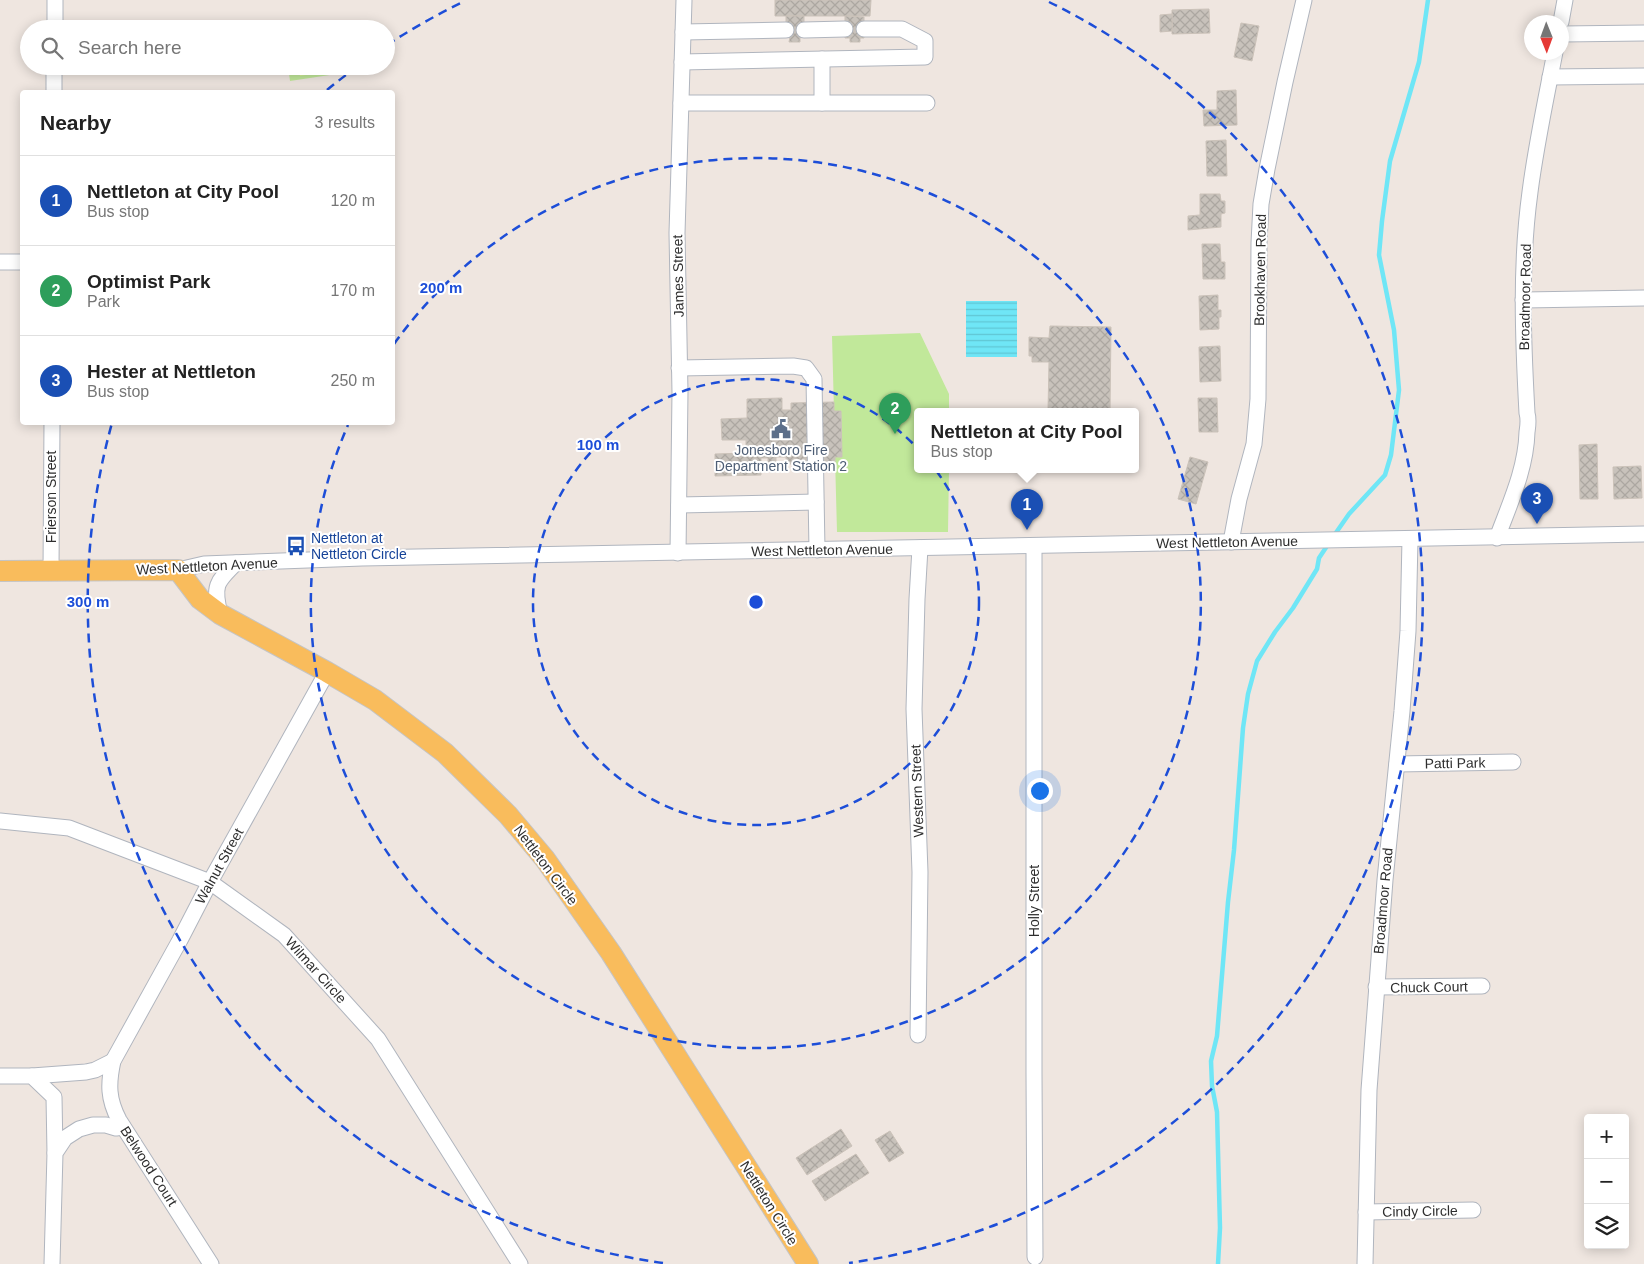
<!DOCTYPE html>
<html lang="en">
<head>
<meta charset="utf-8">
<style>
  body { margin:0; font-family:Arial,sans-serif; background:#f2f2f2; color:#222 }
  .controls { position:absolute; right:15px; bottom:15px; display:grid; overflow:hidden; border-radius:5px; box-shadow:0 2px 12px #0003 }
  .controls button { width:45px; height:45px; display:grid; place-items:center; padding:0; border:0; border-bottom:1px solid #e0e0e0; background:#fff; color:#222; font:25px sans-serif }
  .compass { position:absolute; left:1524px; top:15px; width:45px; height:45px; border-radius:50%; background:#fff; box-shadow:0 2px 12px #0003; rotate:179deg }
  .you { position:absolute; left:1039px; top:790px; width:18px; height:18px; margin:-12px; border:4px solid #fff; border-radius:50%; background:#1a73e8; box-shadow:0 0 0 8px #1a73e833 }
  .badge { display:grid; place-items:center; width:32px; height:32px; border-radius:50%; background:#3d7fff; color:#fff; font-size:16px; font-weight:700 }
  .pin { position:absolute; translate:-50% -41px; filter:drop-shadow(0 1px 2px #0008) }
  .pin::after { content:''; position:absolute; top:26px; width:18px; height:15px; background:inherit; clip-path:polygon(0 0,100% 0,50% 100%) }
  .popup { position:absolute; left:914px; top:408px; width:225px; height:65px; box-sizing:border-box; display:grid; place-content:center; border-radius:5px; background:#fff; filter:drop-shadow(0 1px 4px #0005); font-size:16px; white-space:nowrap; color:#767676 }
  .popup b { font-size:19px; color:#222 }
  .popup::after { content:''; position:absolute; left:50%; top:100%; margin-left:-10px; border:10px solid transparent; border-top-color:#fff }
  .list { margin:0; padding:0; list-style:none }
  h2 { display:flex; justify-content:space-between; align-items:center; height:65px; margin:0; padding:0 20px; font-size:21px }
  h2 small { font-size:16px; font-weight:400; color:#767676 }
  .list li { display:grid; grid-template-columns:32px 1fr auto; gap:15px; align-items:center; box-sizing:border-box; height:90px; padding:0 20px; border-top:1px solid #e0e0e0 }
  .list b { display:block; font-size:19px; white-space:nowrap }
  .list p { margin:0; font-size:16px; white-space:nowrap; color:#767676 }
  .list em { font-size:16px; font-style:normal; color:#767676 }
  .icon { flex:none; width:28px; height:28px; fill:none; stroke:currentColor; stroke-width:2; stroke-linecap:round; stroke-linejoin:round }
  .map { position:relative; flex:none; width:1644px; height:1264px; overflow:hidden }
  .search { position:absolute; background:#fff; box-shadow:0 2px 12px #0003; left:20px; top:20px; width:375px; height:55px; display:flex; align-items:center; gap:12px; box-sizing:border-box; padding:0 18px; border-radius:28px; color:#767676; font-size:19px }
  .panel { position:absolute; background:#fff; box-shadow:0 2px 12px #0003; left:20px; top:90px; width:375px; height:335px; border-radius:5px }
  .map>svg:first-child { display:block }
  .grass { fill:#c1e89a }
  .pitch { fill:#d7f095 }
  .water { fill:url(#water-rules) }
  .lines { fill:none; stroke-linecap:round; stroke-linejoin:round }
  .stream { stroke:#6fe6f6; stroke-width:4.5 }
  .building { fill:url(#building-cross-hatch); stroke:#cbc2b9 }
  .minor-casing { stroke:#b0b5be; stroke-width:17 }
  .major-casing { stroke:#c4c4c4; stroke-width:22 }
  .minor { stroke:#fff; stroke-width:15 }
  .major { stroke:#f9bc5c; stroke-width:20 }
  .ring { fill:none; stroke:#1d4ed8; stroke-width:2.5; stroke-dasharray:9 6 }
  .labels { text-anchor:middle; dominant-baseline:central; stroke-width:4; stroke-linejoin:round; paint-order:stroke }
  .street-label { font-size:14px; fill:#2e2e2e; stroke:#fff }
  .service-label { font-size:14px; fill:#4e5e75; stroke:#fff }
  .transit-label { font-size:14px; fill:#164399; stroke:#fff; text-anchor:start }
  .centre { fill:#1d4ed8; stroke:#fff; stroke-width:2.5 }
  .ring-label { font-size:15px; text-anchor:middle; font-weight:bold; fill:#1d4ed8; stroke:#fff; stroke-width:4; stroke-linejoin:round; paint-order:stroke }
</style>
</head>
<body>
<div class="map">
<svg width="1644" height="1264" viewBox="0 0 1644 1264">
  <defs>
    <pattern id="water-rules" width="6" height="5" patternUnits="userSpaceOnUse" patternTransform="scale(1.25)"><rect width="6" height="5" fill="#6fe6f6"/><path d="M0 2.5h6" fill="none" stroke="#60c6d3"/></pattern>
    <pattern id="building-cross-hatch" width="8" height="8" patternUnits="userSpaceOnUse" patternTransform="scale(1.25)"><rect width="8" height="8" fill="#c8c2bb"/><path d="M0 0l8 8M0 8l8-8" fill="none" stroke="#aca7a1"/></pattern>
  </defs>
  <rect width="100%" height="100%" fill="#efe6e0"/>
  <!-- grass -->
  <g class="grass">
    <polygon points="288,66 362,66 363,70 290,81"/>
    <polygon points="920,333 949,394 949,411 918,411 918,469 949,469 948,532 837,532 835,457 842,457 841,411 834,411 832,336"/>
  </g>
  <!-- pitch -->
  <polygon class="pitch" points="299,66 353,66 353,67 300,76"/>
  <!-- water -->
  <rect class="water" x="966" y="301" width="51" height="56"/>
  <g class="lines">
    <!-- stream -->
    <g class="stream">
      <polyline points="1333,537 1349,514 1385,475 1391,455 1399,390 1394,330 1379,255 1382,221 1390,161 1419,62 1428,0"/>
      <polyline points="1218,1264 1220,1228 1217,1112 1212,1086 1211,1061 1217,1036 1228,902 1234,850 1243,728 1248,694 1257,661 1275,632 1293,608 1317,569 1319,558 1329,543"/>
    </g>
  </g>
  <!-- building -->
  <g class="building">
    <polygon points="775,0 871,0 870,16 775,16"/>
    <polygon points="1209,9 1210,33 1172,34 1172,10"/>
    <polygon points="1172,14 1172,31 1160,32 1160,15"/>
    <polygon points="786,16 804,16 804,37 800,37 800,42 789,42 790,37 786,37"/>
    <polygon points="845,16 864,17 864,38 860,38 860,42 850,42 850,38 845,38"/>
    <polygon points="1241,23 1259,26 1252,61 1234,57"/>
    <polygon points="1236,90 1237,125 1204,126 1203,110 1217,110 1217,91"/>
    <polygon points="1226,140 1227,176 1207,176 1206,141"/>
    <polygon points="1200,194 1220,194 1221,201 1225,201 1225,213 1221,214 1221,227 1188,230 1188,216 1200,215"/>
    <polygon points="1202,244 1220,244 1221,262 1225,262 1225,279 1203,279"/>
    <polygon points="1218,295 1218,310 1221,310 1221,317 1219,317 1219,329 1200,330 1199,296"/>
    <polygon points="1050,326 1111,327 1110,411 1048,411 1049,362 1032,362 1032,356 1029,356 1029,337 1049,338"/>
    <polygon points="1220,346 1221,381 1200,382 1199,347"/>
    <polygon points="782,398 782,410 791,410 791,403 834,402 834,411 841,411 842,457 835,457 835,464 792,465 792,464 786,464 786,457 776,457 776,465 768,465 768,458 761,458 761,475 715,476 715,454 746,453 746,440 722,440 721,419 747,418 747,399"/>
    <polygon points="1198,398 1217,398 1218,432 1199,432"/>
    <polygon points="1597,444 1598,499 1580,499 1579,445"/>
    <polygon points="1190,457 1208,462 1196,504 1178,499"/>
    <polygon points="1641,466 1642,498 1614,499 1613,467"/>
    <polygon points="841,1129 852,1146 807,1175 796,1158"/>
    <polygon points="890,1131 904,1153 889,1162 875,1140"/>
    <polygon points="856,1154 869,1173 825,1201 812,1181"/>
  </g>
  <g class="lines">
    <defs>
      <g id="minor">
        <polyline points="1561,22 1565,0"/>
        <polyline points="55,29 55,0"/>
        <polyline points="804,30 845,29"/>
        <polyline points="683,32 786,30"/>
        <polyline points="1562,34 1644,33"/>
        <polyline points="682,62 925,57 925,41 902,29 864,29"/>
        <polyline points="1550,77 1644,76"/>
        <polyline points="54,92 54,66"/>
        <polyline points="681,103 927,103"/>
        <polyline points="822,103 822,59"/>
        <polyline points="0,262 22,262"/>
        <polyline points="1523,300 1644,298"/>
        <polyline points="679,368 793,366 806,368 814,379 817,550"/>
        <polyline points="679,505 816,502"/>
        <path d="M 1497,538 C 1510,503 1526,469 1527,432 C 1528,425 1529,420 1527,413 C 1523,340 1520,265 1530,192 C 1536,145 1546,99 1555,52"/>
        <polyline points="1231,542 1239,499 1254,444 1258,399 1259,243 1261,204 1267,169 1285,82 1304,0"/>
        <polyline points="1034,546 1034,1073 1035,1257"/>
        <polyline points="678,553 680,392 677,233 684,0"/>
        <polyline points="178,570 204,564 362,558 1644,534"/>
        <polyline points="51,571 52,422"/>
        <path d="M 220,614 C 213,586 216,582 236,563"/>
        <polyline points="1397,764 1513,762"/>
        <polyline points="0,821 69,828 210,882 284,935 378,1039 520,1264"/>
        <polyline points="1376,987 1482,986"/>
        <polyline points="918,1035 920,872 914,709 917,599 920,548"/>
        <polyline points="0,1076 32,1076 54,1097 55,1153"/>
        <polyline points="32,1076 86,1072 95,1070 113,1061"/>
        <polyline points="1366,1212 1473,1210"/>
        <polyline points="52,1264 55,1153 65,1138 79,1129 93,1125 106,1125 116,1128 123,1127"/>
        <path d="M 211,1264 L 119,1120 C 108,1099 108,1084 113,1061 L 180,940 L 210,882 L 327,672"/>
        <polyline points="1365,1264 1369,1090 1385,880 1402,711 1408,631 1410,539"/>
      </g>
      <polyline id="major" points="0,571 178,570 200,599 220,614 327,672 375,700 445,753 508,815 545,859 611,953 808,1264"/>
    </defs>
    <!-- minor casing -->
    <use href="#minor" class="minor-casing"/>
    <!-- major casing -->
    <use href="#major" class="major-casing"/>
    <!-- minor -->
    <use href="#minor" class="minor"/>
    <!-- major -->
    <use href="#major" class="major"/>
  </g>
  <!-- distance rings -->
  <g class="ring">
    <circle cx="756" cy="602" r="223"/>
    <path d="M394 344A445 445 0 1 1 348 425"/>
    <path d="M663 1263A668 668 0 0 1 112 423M327 90A668 668 0 0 1 354 69M387 45A668 668 0 0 1 463 2M1049 2A668 668 0 0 1 849 1263"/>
  </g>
  <!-- icons -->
  <defs>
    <symbol id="civic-bare" viewBox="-9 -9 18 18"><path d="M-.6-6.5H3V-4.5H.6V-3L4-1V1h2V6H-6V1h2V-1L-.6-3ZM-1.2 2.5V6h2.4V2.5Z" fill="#5c6f8a" stroke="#fff" stroke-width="2.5" paint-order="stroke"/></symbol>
    <symbol id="bus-bare" viewBox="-9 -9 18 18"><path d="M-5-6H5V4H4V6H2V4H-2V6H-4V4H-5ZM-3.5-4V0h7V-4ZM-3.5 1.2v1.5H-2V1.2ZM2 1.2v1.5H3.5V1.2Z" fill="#1a4fb4" stroke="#fff" stroke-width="2.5" paint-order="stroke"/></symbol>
  </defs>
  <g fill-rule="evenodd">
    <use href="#civic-bare" x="767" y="415" width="28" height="28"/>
    <use href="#bus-bare" x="282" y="532" width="28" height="28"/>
  </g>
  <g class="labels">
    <!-- street labels -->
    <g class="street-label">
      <text transform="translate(1260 270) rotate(-89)">Brookhaven Road</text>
      <text transform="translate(678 276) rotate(-91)">James Street</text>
      <text transform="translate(1525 297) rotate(-89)">Broadmoor Road</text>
      <text transform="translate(51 497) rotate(-90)">Frierson Street</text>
      <text transform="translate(1227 542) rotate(-1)">West Nettleton Avenue</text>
      <text transform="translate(822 550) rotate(-1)">West Nettleton Avenue</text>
      <text transform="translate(207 566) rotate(-3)">West Nettleton Avenue</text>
      <text transform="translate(1455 763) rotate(-1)">Patti Park</text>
      <text transform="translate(917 791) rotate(-92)">Western Street</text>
      <text transform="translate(546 865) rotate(53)">Nettleton Circle</text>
      <text transform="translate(219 866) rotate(-61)">Walnut Street</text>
      <text transform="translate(1034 901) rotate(-90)">Holly Street</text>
      <text transform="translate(1383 901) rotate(-85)">Broadmoor Road</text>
      <text transform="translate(316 970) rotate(48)">Wilmar Circle</text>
      <text transform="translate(1429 987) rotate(-1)">Chuck Court</text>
      <text transform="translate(149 1166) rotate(57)">Belwood Court</text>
      <text transform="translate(769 1203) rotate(58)">Nettleton Circle</text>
      <text transform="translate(1420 1211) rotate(-1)">Cindy Circle</text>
    </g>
    <!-- service labels -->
    <g class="service-label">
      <text x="781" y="450">Jonesboro Fire<tspan x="781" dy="16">Department Station 2</tspan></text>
    </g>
    <!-- transit labels -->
    <g class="transit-label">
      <text x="311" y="538">Nettleton at<tspan x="311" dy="16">Nettleton Circle</tspan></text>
    </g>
  </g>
  <circle cx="756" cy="602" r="8" class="centre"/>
  <g class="ring-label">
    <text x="441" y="293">200 m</text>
    <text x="598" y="450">100 m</text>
    <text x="88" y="607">300 m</text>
  </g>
</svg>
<div class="controls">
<button>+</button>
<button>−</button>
<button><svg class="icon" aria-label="layers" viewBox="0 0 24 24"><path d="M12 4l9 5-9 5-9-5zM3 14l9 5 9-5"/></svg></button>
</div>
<svg class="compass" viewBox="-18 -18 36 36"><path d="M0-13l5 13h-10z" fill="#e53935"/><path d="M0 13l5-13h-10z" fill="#767676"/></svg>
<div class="you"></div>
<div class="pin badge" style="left:1027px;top:530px;background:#1a4fb4">1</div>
<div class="popup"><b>Nettleton at City Pool</b>Bus stop</div>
<div class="pin badge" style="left:895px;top:434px;background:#2e9e5b">2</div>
<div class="pin badge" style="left:1537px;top:524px;background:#1a4fb4">3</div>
<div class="search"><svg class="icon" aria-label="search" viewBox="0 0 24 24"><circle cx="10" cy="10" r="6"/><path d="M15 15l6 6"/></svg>Search here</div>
<section class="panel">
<h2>Nearby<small>3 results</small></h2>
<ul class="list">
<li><span class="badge" style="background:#1a4fb4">1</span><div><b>Nettleton at City Pool</b><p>Bus stop</p></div><em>120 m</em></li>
<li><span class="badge" style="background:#2e9e5b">2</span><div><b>Optimist Park</b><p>Park</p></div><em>170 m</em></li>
<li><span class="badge" style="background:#1a4fb4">3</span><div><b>Hester at Nettleton</b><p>Bus stop</p></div><em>250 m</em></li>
</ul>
</section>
</div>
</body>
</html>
